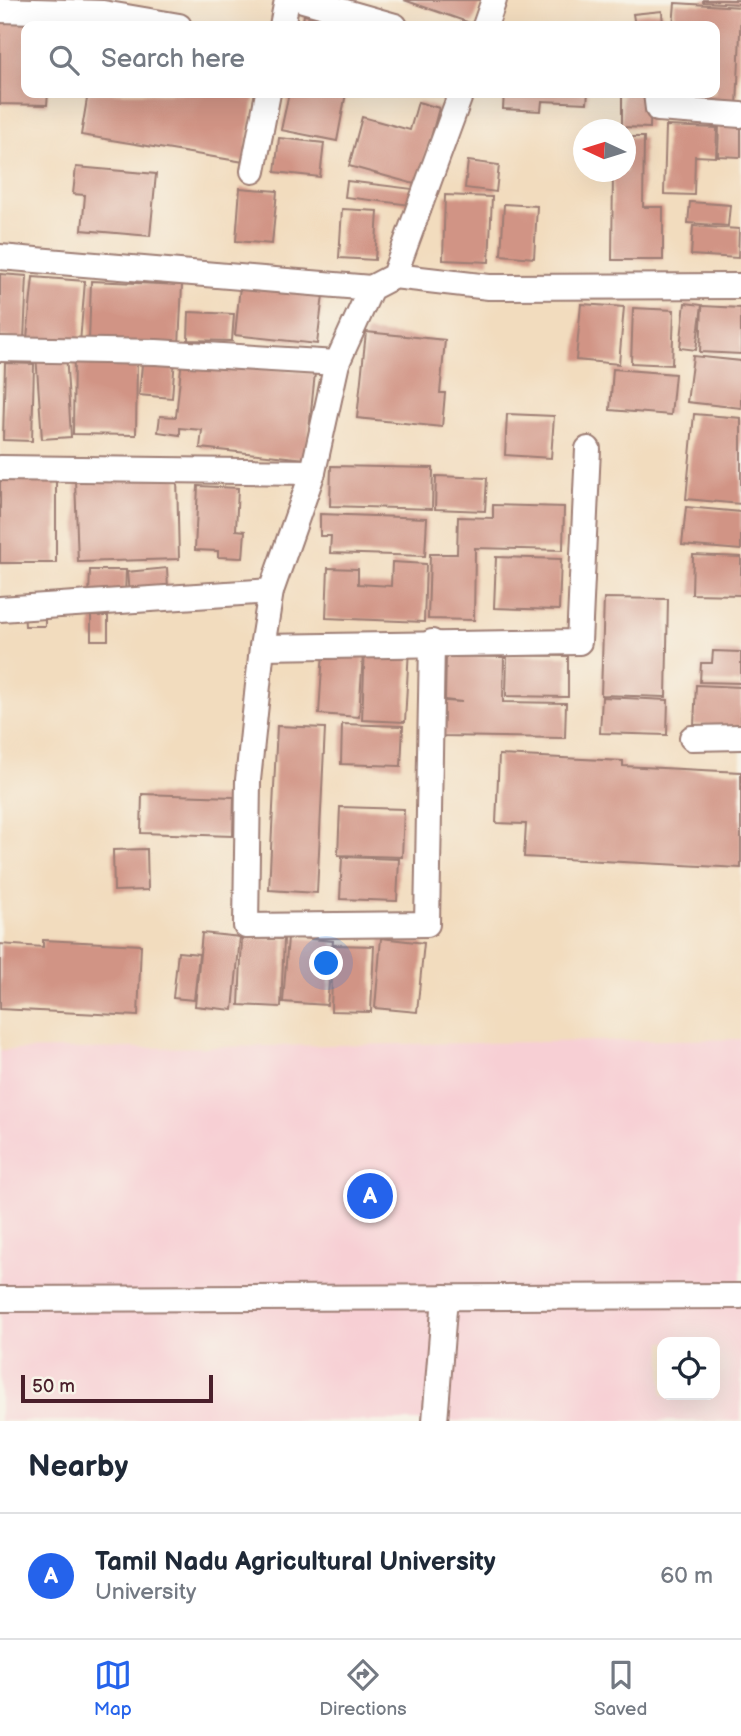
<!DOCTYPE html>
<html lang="en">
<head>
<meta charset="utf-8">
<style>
  body { margin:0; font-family:"Balsamiq Sans",sans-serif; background:#f6f6f7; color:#1f2937 }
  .controls { position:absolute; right:21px; bottom:21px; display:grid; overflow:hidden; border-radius:14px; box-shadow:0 7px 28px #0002 }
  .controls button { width:63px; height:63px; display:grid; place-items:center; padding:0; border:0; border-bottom:2px solid #e0e1e3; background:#fff; color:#1f2937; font:35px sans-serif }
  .compass { position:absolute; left:573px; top:119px; width:63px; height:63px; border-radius:50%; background:#fff; box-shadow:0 7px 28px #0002; rotate:274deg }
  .scale { position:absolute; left:21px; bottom:18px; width:192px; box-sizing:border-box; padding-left:7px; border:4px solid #4a1f2b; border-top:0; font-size:19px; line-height:24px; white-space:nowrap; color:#4a1f2b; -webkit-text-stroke:5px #f7f3e8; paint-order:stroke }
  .you { position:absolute; left:327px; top:964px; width:24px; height:24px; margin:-18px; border:5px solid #fff; border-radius:50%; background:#1a73e8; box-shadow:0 0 0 10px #1a73e833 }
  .badge { display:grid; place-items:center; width:46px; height:46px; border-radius:50%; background:#2563eb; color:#fff; font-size:23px; font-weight:700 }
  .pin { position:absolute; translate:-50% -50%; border:4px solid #fff; box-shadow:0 2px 7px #0006 }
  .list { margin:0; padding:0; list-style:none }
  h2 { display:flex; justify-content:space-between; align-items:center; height:91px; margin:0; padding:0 28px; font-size:30px }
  h2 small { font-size:23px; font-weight:400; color:#747a83 }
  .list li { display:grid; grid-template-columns:46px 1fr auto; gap:21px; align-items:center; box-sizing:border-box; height:126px; padding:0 28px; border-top:2px solid #e0e1e3 }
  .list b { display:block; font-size:26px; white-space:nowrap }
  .list p { margin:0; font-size:23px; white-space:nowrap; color:#747a83 }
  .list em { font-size:23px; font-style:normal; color:#747a83 }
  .icon { flex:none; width:38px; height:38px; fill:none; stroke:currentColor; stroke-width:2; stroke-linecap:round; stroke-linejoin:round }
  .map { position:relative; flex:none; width:741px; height:1421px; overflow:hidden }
  .search { position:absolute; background:#fff; box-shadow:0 7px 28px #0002; left:21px; right:21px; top:21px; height:77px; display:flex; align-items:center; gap:18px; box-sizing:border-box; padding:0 24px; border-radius:14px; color:#747a83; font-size:26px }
  .sheet { height:217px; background:#fff }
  nav { display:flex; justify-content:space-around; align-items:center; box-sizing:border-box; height:98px; border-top:2px solid #e0e1e3; background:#fff; font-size:19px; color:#747a83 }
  nav a { display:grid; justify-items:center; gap:4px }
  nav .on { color:#2563eb }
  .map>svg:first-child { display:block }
  .built { fill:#f7cfd4; fill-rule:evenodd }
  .building { fill:#d19485 }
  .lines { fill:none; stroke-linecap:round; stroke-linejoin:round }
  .minor-casing { stroke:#9e7e74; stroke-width:28 }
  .minor { stroke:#fff; stroke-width:24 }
</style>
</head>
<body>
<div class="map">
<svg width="741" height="1421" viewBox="0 0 741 1421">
  <rect width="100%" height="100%" fill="#f7f3e8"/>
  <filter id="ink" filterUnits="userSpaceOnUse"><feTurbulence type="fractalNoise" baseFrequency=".0143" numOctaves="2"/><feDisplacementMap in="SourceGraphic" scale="14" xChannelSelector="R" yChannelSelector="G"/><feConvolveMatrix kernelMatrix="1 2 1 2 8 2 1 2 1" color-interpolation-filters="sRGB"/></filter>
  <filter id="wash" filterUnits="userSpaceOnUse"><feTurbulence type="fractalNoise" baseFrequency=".00686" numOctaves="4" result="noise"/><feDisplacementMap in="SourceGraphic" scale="28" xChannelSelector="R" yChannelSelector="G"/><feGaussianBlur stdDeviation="1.57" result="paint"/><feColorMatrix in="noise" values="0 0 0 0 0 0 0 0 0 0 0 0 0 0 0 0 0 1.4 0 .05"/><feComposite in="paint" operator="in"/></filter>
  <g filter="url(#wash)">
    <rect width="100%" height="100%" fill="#f2dcbe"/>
    <!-- built -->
    <path class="built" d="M 741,1039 L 741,1421 L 0,1421 L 0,1050 ZM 662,1342 L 715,1342 L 715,1395 L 662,1395 Z"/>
    <g id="blocks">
      <!-- building -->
      <g class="building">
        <polygon points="404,0 481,0 473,24"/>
        <polygon points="703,0 741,0 741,4 703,2"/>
        <polygon points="675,3 741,7 737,108 688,104 688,93 715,93 715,26 673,26"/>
        <polygon points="662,11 663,26 635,26 633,14"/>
        <polygon points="304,15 354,25 354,26 302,26"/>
        <polygon points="0,22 50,23 50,26 26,26 26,93 48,93 47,105 0,104"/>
        <polygon points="88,93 255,93 244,162 81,135"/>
        <polygon points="289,93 346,93 337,141 281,130"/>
        <polygon points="504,93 588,93 587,103 542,101 541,111 503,109"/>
        <polygon points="622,93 651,93 650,128 622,127"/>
        <polygon points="664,93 684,93 685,104 665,104"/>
        <polygon points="418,102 439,108 418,185 349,166 362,117 410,130"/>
        <polygon points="719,125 741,126 741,157 718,156"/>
        <polygon points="666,126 717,128 716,157 695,156 694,195 664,194"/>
        <polygon points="626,137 644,137 643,207 663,207 663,260 612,260 613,172 626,172"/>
        <polygon points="279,138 324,143 320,177 275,172"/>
        <polygon points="468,161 499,165 496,192 465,188"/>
        <polygon points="76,167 156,174 150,236 82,230 85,195 73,194"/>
        <polygon points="347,181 413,189 411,205 345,197"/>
        <polygon points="240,188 277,191 272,244 236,241"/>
        <polygon points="445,195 492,197 489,262 443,260"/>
        <polygon points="690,202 730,205 728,226 688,223"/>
        <polygon points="504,204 537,206 534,258 501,255"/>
        <polygon points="342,209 378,211 375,260 339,258"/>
        <polygon points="693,226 739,229 738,258 691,255"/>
        <polygon points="0,274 27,276 24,339 0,337"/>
        <polygon points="33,277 85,281 80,343 27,338"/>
        <polygon points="91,281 182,285 179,345 89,341"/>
        <polygon points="240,286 323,295 317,344 235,335"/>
        <polygon points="685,303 702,305 696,350 680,348"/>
        <polygon points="581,304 624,307 619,364 576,360"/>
        <polygon points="702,306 741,308 741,354 700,352"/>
        <polygon points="633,308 674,310 672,365 631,363"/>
        <polygon points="189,312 234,314 232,341 188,340"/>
        <polygon points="366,332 445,340 440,393 445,393 442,427 357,418"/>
        <polygon points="66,352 71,437 42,439 36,354"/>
        <polygon points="74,352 137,360 136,435 73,434"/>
        <polygon points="143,355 175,358 172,398 139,395"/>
        <polygon points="693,356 741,361 741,408 687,402"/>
        <polygon points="182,358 315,373 306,459 200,448 202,430 180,428 180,435 158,432 160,416 176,417"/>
        <polygon points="5,363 34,364 32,441 3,440"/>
        <polygon points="613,369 675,374 671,415 610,410"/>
        <polygon points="507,414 554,416 551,458 505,455"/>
        <polygon points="694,414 741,418 741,504 686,499"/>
        <polygon points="331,466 433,468 432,509 330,506"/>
        <polygon points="177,476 179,559 78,562 75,479"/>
        <polygon points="436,476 487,478 485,511 435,509"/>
        <rect x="0" y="478" width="56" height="85"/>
        <polygon points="198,486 238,488 236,530 245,531 243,558 218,557 218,551 195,550"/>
        <polygon points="493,505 564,507 563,550 475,548 474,620 428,619 430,554 457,554 458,517 493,518"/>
        <polygon points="686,507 741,512 741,550 682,545"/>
        <polygon points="320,514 427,518 425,556 330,553 331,536 320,536"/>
        <polygon points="693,555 741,557 741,595 692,594"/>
        <polygon points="496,557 561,559 559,610 494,608"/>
        <polygon points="392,562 426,564 424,622 326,618 328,568 358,569 358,584 391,586"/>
        <polygon points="167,568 168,589 129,593 127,572"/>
        <polygon points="90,570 126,570 125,596 89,596"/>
        <polygon points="604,598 668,599 666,697 601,695"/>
        <polygon points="24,611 45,611 45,626 25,626"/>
        <rect x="91" y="616" width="17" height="24"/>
        <polygon points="365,646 409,648 405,722 362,720"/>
        <polygon points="713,651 741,652 741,683 700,682 701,663 712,663"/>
        <polygon points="323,652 363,654 359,717 319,714"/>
        <polygon points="507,655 568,656 568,697 506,696"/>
        <polygon points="446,656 504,657 503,702 566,703 565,738 443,736 444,701 462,702 445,700"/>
        <polygon points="696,685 741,687 741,727 694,725"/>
        <polygon points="602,697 668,700 667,735 600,733"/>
        <polygon points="342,724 403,726 401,766 341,764"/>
        <polygon points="277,726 325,728 317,893 269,890"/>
        <polygon points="499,755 623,761 623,766 741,772 741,868 524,857 526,824 496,823"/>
        <polygon points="142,794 234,797 233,836 141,833"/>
        <polygon points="340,807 404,809 402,857 338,855"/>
        <polygon points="147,849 148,890 114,891 113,850"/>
        <polygon points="342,857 399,859 397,901 340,899"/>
        <polygon points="202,933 240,937 233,1010 195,1006"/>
        <polygon points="288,937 333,941 327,1005 283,1002"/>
        <polygon points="242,938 284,939 281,1007 239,1005"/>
        <polygon points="381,938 424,943 417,1012 375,1008"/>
        <polygon points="43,940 141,945 138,1016 0,1009 0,944 43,947"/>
        <polygon points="333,945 374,946 371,1012 331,1011"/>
        <polygon points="178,952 199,954 194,1000 173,998"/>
      </g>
    </g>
  </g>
  <g filter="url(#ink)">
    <use href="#blocks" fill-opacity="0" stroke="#9e7e74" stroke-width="2"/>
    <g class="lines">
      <defs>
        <g id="minor">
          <polyline points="303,0 395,26"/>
          <polyline points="0,10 103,13 179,26"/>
          <polyline points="282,26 287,0"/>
          <polyline points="485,26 494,0"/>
          <polyline points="656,93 658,109 741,115"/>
          <polyline points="253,171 268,93"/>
          <polyline points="0,257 371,288"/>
          <polyline points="394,276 489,287 741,286"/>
          <polyline points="0,349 156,352 337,363"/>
          <polyline points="0,468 313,472"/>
          <polyline points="271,591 262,647 579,642 588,449"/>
          <polyline points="0,609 271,591 313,472 337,363 371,288 394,276 461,93"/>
          <polyline points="262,647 248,780 246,926 427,924 432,642"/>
          <polyline points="692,738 741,737"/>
          <polyline points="0,1299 741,1296"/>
          <polyline points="435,1421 445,1297"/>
        </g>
      </defs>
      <!-- minor casing -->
      <use href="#minor" class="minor-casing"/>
      <!-- minor -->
      <use href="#minor" class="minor"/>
    </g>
  </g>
</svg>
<div class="controls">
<button><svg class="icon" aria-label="locate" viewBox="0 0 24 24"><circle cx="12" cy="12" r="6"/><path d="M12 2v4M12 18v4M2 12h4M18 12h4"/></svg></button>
</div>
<svg class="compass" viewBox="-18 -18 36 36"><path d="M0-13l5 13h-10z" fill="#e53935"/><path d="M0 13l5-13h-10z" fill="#747a83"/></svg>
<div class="scale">50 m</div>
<div class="you"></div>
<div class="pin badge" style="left:370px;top:1196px">A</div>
<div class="search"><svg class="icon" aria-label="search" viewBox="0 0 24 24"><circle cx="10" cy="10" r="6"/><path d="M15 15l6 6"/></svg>Search here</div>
</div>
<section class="sheet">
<h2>Nearby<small></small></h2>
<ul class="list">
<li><span class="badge">A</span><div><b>Tamil Nadu Agricultural University</b><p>University</p></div><em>60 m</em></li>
</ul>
</section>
<nav>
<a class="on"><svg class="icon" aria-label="map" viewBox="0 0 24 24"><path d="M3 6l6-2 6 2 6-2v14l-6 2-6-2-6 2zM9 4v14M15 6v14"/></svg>Map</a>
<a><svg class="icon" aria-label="directions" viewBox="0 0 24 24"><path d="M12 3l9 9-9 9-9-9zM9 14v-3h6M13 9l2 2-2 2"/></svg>Directions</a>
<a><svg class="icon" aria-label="saved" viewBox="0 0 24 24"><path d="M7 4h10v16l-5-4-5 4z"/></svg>Saved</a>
</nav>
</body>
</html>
